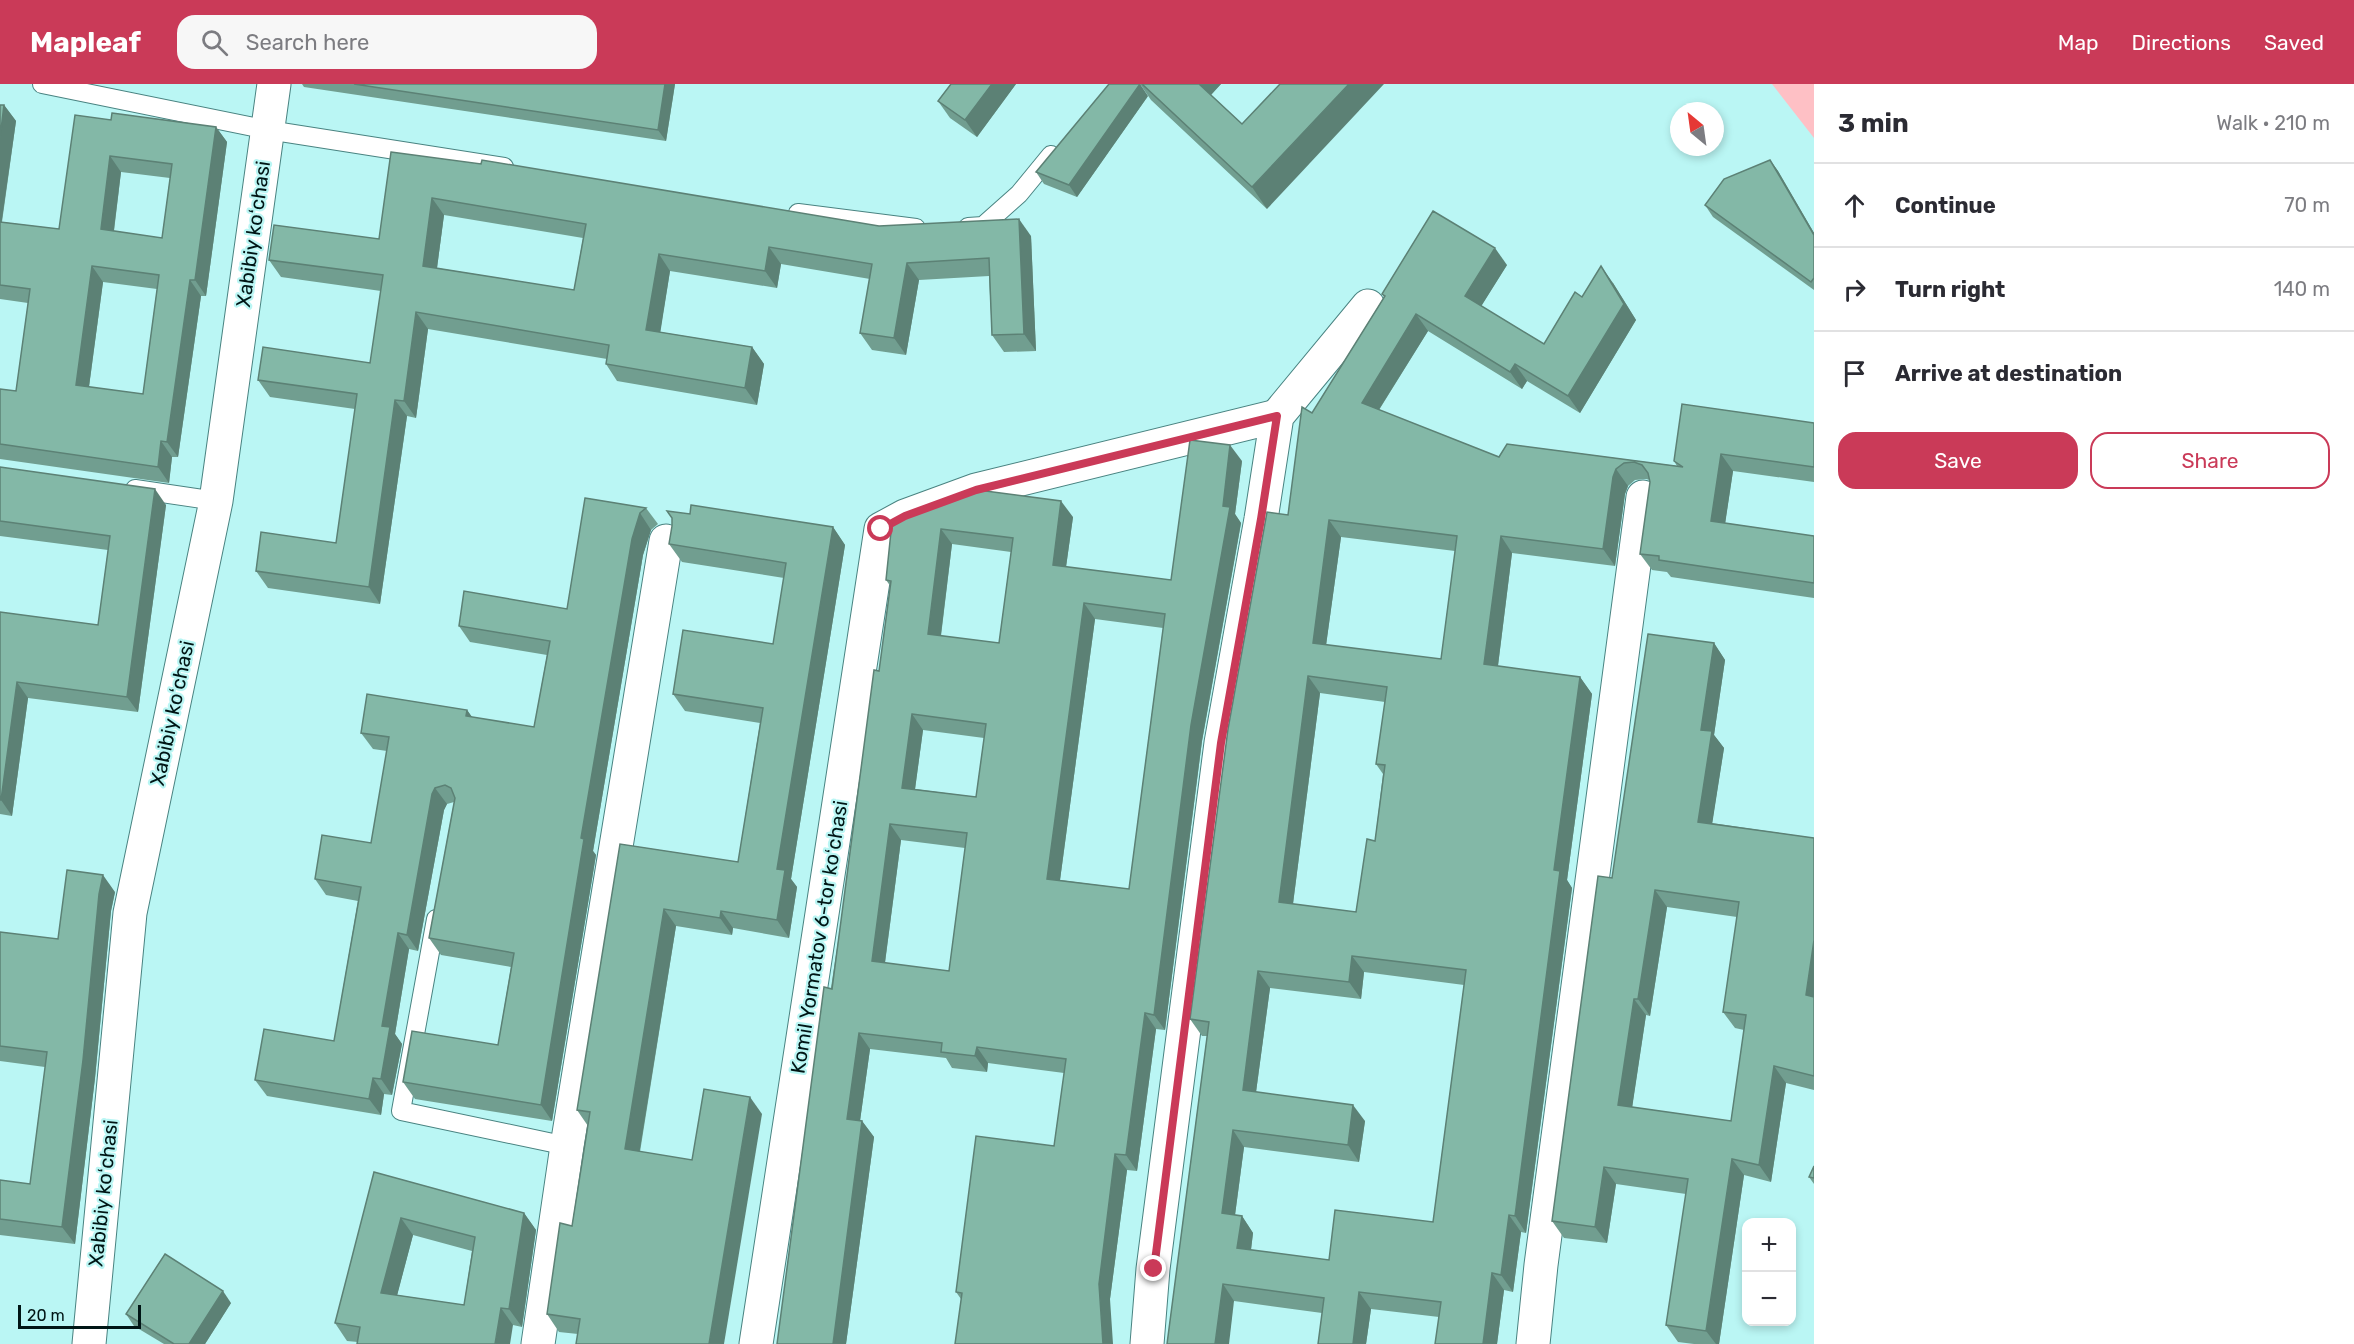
<!DOCTYPE html>
<html lang="en">
<head>
<meta charset="utf-8">
<style>
  body { margin:0; font-family:Rubik,sans-serif; background:#f7f7f7; color:#2b2b33 }
  .controls { position:absolute; right:18px; bottom:18px; display:grid; overflow:hidden; border-radius:12px; box-shadow:0 3px 9px #0003 }
  .controls button { width:54px; height:54px; display:grid; place-items:center; padding:0; border:0; border-bottom:2px solid #e1e1e2; background:#fff; color:#2b2b33; font:30px sans-serif }
  .compass { position:absolute; left:1670px; top:18px; width:54px; height:54px; border-radius:50%; background:#fff; box-shadow:0 3px 9px #0003; rotate:331deg }
  .scale { position:absolute; left:18px; bottom:15px; width:123px; box-sizing:border-box; padding-left:6px; border:3px solid #001515; border-top:0; font-size:16px; line-height:21px; white-space:nowrap; color:#001515; -webkit-text-stroke:4px #baf6f4; paint-order:stroke }
  .stop { position:absolute; width:18px; height:18px; margin:-14px; border:4px solid #ca3a58; border-radius:50%; background:#fff }
  .stop.end { background:#ca3a58; border-color:#fff; box-shadow:0 2px 6px #0008 }
  .list { margin:0; padding:0; list-style:none }
  h2 { display:flex; justify-content:space-between; align-items:center; height:78px; margin:0; padding:0 24px; font-size:26px }
  h2 small { font-size:20px; font-weight:400; color:#7c7c81 }
  .list li { display:grid; grid-template-columns:39px 1fr auto; gap:18px; align-items:center; box-sizing:border-box; height:84px; padding:0 24px; border-top:2px solid #e1e1e2 }
  .list b { display:block; font-size:22px; white-space:nowrap }
  .list em { font-size:20px; font-style:normal; color:#7c7c81 }
  .actions { display:flex; gap:12px; padding:18px 24px }
  .actions a { flex:1; padding:14px 0; border:2px solid #ca3a58; border-radius:18px; text-align:center; font-size:21px; color:#ca3a58 }
  .actions .main { background:#ca3a58; color:#fff }
  .icon { flex:none; width:33px; height:33px; fill:none; stroke:currentColor; stroke-width:2; stroke-linecap:round; stroke-linejoin:round }
  .map { position:relative; flex:none; width:1814px; height:1260px; overflow:hidden }
  header { display:flex; align-items:center; gap:36px; box-sizing:border-box; height:84px; padding:0 30px; background:#ca3a58; color:#fff }
  header strong { font-size:28px }
  nav { display:flex; gap:33px; margin-inline-start:auto; font-size:21px }
  .search { width:420px; height:54px; background:#f7f7f7; display:flex; align-items:center; gap:15px; box-sizing:border-box; padding:0 21px; border-radius:18px; color:#7c7c81; font-size:22px }
  main { display:flex }
  aside { flex:1; background:#fff }
  .map>svg:first-child { display:block }
  .green { fill:#fec0c5 }
  .lines { fill:none; stroke-linecap:round; stroke-linejoin:round }
  .lane-casing { stroke:#498381; stroke-width:20 }
  .street-casing { stroke:#498381; stroke-width:35 }
  .lane { stroke:#fff; stroke-width:18 }
  .street { stroke:#fff; stroke-width:33 }
  .wall { fill:#719e90; fill-rule:evenodd }
  .shaded-wall { fill:#5c8175 }
  .building { fill:#83b8a7; stroke:#5c8175; stroke-width:1.5; fill-rule:evenodd }
  .route { stroke:#ca3a58; stroke-width:8 }
  .labels { text-anchor:middle; dominant-baseline:central; stroke-width:4.5; stroke-linejoin:round; paint-order:stroke }
  .street-label { font-size:20px; fill:#001515; stroke:#baf6f4 }
</style>
</head>
<body>
<header>
<strong>Mapleaf</strong>
<div class="search"><svg class="icon" aria-label="search" viewBox="0 0 24 24"><circle cx="10" cy="10" r="6"/><path d="M15 15l6 6"/></svg>Search here</div>
<nav><a>Map</a><a>Directions</a><a>Saved</a></nav>
</header>
<main>
<div class="map">
<svg width="1814" height="1260" viewBox="0 0 1814 1260">
  <rect width="100%" height="100%" fill="#baf6f4"/>
  <!-- green -->
  <polygon class="green" points="1772,0 1814,0 1814,54"/>
  <g class="lines">
    <defs>
      <g id="lane">
        <polyline points="42,0 268,46 504,83"/>
        <polyline points="798,129 916,144"/>
        <polyline points="968,143 983,142 1019,110 1051,71"/>
        <polyline points="135,405 216,417"/>
        <polyline points="436,835 401,1027 567,1062"/>
      </g>
      <g id="street">
        <polyline points="89,1260 130,829 216,417 274,0"/>
        <polyline points="538,1260 567,1062 666,457"/>
        <polyline points="756,1260 881,445 905,432 976,406 1277,332"/>
        <polyline points="1147,1260 1153,1185 1221,659 1261,435 1277,332 1368,222"/>
        <polyline points="1533,1260 1541,1181 1643,413"/>
      </g>
    </defs>
    <!-- lane casing -->
    <use href="#lane" class="lane-casing"/>
    <!-- street casing -->
    <use href="#street" class="street-casing"/>
    <!-- lane -->
    <use href="#lane" class="lane"/>
    <!-- street -->
    <use href="#street" class="street"/>
  </g>
  <!-- wall -->
  <g class="wall">
    <polygon points="302,0 675,0 666,57 304,3"/>
    <polygon points="951,0 1016,0 977,53 950,34 938,17"/>
    <polygon points="1140,0 1221,0 1211,11 1242,40 1267,125 1151,16"/>
    <polygon points="1148,12 1077,113 1044,100 1036,88"/>
    <path d="M 0,21 L 4,21 L 16,37 L 2,138 L 59,145 L 111,36 L 216,43 L 227,58 L 206,212 L 201,212 L 178,373 L 172,373 L 169,399 L 0,375 L 0,305 L 16,307 L 28,219 L 0,215 ZM 121,88 L 170,94 L 162,154 L 114,147 ZM 103,198 L 157,205 L 143,310 L 89,303 Z"/>
    <path d="M 391,68 L 879,142 L 1031,152 L 1036,267 L 1004,268 L 992,251 L 989,192 L 919,196 L 906,271 L 872,266 L 860,249 L 870,195 L 781,180 L 777,204 L 670,187 L 660,248 L 752,263 L 764,280 L 757,321 L 617,297 L 606,280 L 607,275 L 428,245 L 416,334 L 407,332 L 380,520 L 268,504 L 256,487 L 336,459 L 355,325 L 270,313 L 258,296 L 370,279 L 381,207 L 281,193 L 269,176 L 379,155 ZM 444,131 L 583,154 L 574,206 L 437,184 Z"/>
    <polygon points="1770,76 1778,87 1814,149 1814,206 1713,133 1705,121"/>
    <path d="M 1507,181 L 1481,222 L 1544,260 L 1582,213 L 1613,199 L 1636,236 L 1580,329 L 1527,297 L 1522,305 L 1428,247 L 1379,326 L 1499,373 L 1507,360 L 1677,382 L 1674,377 L 1814,339 L 1814,398 L 1733,387 L 1725,439 L 1814,452 L 1814,514 L 1671,493 L 1667,488 L 1652,486 L 1640,470 L 1650,398 L 1650,396 L 1646,395 L 1635,396 L 1628,402 L 1625,410 L 1615,482 L 1512,469 L 1498,582 L 1580,593 L 1592,610 L 1567,796 L 1572,804 L 1526,1149 L 1521,1148 L 1513,1208 L 1504,1206 L 1497,1260 L 1435,1260 L 1439,1233 L 1371,1225 L 1366,1260 L 1318,1260 L 1322,1229 L 1234,1217 L 1167,1260 L 1207,952 L 1202,952 L 1190,935 L 1288,431 L 1312,329 L 1384,213 L 1382,210 ZM 1341,453 L 1455,467 L 1441,575 L 1326,561 ZM 1320,609 L 1385,618 L 1376,680 L 1383,690 L 1375,757 L 1356,828 L 1293,820 ZM 1364,888 L 1464,901 L 1433,1138 L 1329,1176 L 1251,1166 L 1253,1149 L 1242,1132 L 1235,1131 L 1244,1063 L 1359,1078 L 1365,1037 L 1256,1008 L 1270,904 L 1361,915 Z"/>
    <path d="M 1242,377 L 1235,430 L 1241,439 L 1202,657 L 1165,946 L 1156,945 L 1137,1087 L 1127,1086 L 1110,1215 L 961,1215 L 956,1208 L 1054,1062 L 1064,989 L 988,979 L 987,988 L 952,984 L 946,974 L 870,965 L 860,1037 L 862,1037 L 874,1053 L 846,1260 L 777,1260 L 879,587 L 891,503 L 886,496 L 892,438 L 1073,433 L 1066,483 L 1171,496 ZM 952,460 L 1011,468 L 999,559 L 941,552 ZM 1095,535 L 1163,544 L 1129,805 L 1060,796 ZM 923,646 L 984,654 L 976,713 L 915,705 ZM 901,756 L 965,764 L 949,887 L 885,879 Z"/>
    <polygon points="0,383 166,421 138,628 28,614 12,732 0,730 0,528 98,541 108,466 0,452"/>
    <polygon points="585,414 646,424 658,440 651,446 643,471 593,767 596,771 552,1037 415,1015 403,998 498,961 511,883 441,871 429,854 454,718 447,720 444,726 418,867 409,865 395,950 402,960 392,1011 384,1010 381,1031 267,1012 255,996 334,957 358,817 326,811 315,795 371,759 387,667 373,665 361,649 467,626 472,633 534,643 547,571 470,558 459,542 567,525"/>
    <polygon points="690,430 833,443 845,461 791,795 797,803 789,854 733,844 732,851 676,842 640,1068 692,1076 762,1030 578,1250 559,1248 547,1230 572,1142 588,1042 577,1026 620,760 738,778 760,639 685,627 673,610 773,560 784,494 682,478 669,460"/>
    <path d="M 1714,559 L 1725,576 L 1714,651 L 1724,664 L 1712,739 L 1814,754 L 1814,1006 L 1786,999 L 1771,1098 L 1744,1091 L 1719,1260 L 1694,1260 L 1678,1258 L 1666,1241 L 1686,1110 L 1616,1100 L 1607,1159 L 1564,1154 L 1552,1137 L 1612,794 ZM 1667,823 L 1737,833 L 1723,928 L 1735,944 L 1744,946 L 1731,1037 L 1632,1023 L 1646,931 L 1650,932 Z"/>
    <polygon points="115,808 111,827 95,994 75,1160 0,1151 0,1096 30,1100 45,983 0,977 0,848 58,855"/>
    <polygon points="1814,1082 1814,1100 1809,1093"/>
    <path d="M 374,1088 L 524,1129 L 536,1146 L 522,1243 L 513,1241 L 358,1258 L 347,1257 L 335,1239 ZM 413,1151 L 472,1167 L 464,1221 L 397,1211 Z"/>
    <polygon points="231,1219 205,1260 164,1260 134,1242 126,1230"/>
  </g>
  <!-- shaded-wall -->
  <g class="shaded-wall">
    <polygon points="665,0 675,0 666,57 658,46"/>
    <polygon points="992,0 1016,0 977,53 965,36"/>
    <polygon points="1140,0 1148,12 1077,113 1069,101"/>
    <polygon points="1197,0 1221,0 1207,15"/>
    <polygon points="1349,0 1384,0 1267,125 1252,103"/>
    <polygon points="4,21 16,37 0,149 0,54"/>
    <polygon points="216,43 227,58 206,212 195,196"/>
    <polygon points="110,72 121,88 112,161 101,145"/>
    <polygon points="1770,76 1778,87 1814,149 1814,151"/>
    <polygon points="432,114 444,131 435,199 423,182"/>
    <polygon points="1019,135 1031,152 1036,267 1024,250"/>
    <polygon points="769,163 781,180 777,204 765,187"/>
    <polygon points="1495,164 1507,181 1477,229 1465,212"/>
    <polygon points="659,170 670,187 658,263 646,246"/>
    <polygon points="907,179 919,196 906,271 894,254"/>
    <polygon points="92,182 103,198 87,317 76,301"/>
    <polygon points="1601,182 1613,199 1636,236 1580,329 1568,312"/>
    <polygon points="190,196 201,212 178,373 167,358"/>
    <polygon points="416,228 428,245 416,334 404,317"/>
    <polygon points="1416,230 1428,247 1373,335 1362,319"/>
    <polygon points="752,263 764,280 757,321 745,304"/>
    <polygon points="1515,280 1527,297 1522,305 1510,288"/>
    <polygon points="395,316 407,332 380,520 369,503"/>
    <polygon points="161,357 172,373 169,399 158,383"/>
    <polygon points="1230,361 1242,377 1235,430 1241,439 1202,657 1165,946 1154,931 1191,641"/>
    <polygon points="1721,370 1733,387 1723,454 1711,437"/>
    <polygon points="1616,385 1628,402 1625,410 1615,482 1603,465 1613,393"/>
    <polygon points="155,405 166,421 138,628 127,613"/>
    <polygon points="1061,417 1073,433 1064,497 1053,481"/>
    <polygon points="640,429 651,446 643,471 593,767 596,771 552,1037 541,1021 581,754 632,455"/>
    <polygon points="1329,436 1341,453 1324,576 1313,559"/>
    <polygon points="833,443 845,461 791,795 797,803 789,854 777,836 777,785"/>
    <polygon points="941,445 952,460 939,566 928,550"/>
    <polygon points="1501,452 1512,469 1496,597 1484,580"/>
    <polygon points="1084,519 1095,535 1058,811 1047,795"/>
    <polygon points="1714,559 1725,576 1714,651 1724,664 1710,754 1698,738 1701,646"/>
    <polygon points="1308,592 1320,609 1291,835 1279,818"/>
    <polygon points="1580,593 1592,610 1567,796 1572,804 1526,1149 1515,1132 1554,786"/>
    <polygon points="17,598 28,614 12,732 1,716"/>
    <polygon points="467,626 479,643 466,632"/>
    <polygon points="912,630 923,646 913,720 902,704"/>
    <polygon points="435,704 447,720 444,726 418,867 407,851 432,710"/>
    <polygon points="890,740 901,756 883,893 872,877"/>
    <polygon points="103,791 115,808 111,827 95,994 75,1160 62,1143 99,810"/>
    <polygon points="1655,806 1667,823 1650,932 1638,915"/>
    <polygon points="664,825 676,842 637,1083 625,1065"/>
    <polygon points="721,827 733,844 732,851 720,834"/>
    <polygon points="398,849 409,865 395,950 402,960 392,1011 381,995 382,942"/>
    <polygon points="1814,856 1814,922 1806,911"/>
    <polygon points="1352,872 1364,888 1361,915 1349,898"/>
    <polygon points="1258,887 1270,904 1254,1023 1243,1006"/>
    <polygon points="1634,915 1646,931 1630,1038 1618,1021"/>
    <polygon points="1145,929 1156,945 1137,1087 1126,1071"/>
    <polygon points="859,949 870,965 858,1051 847,1035"/>
    <polygon points="977,963 988,979 987,988 975,972"/>
    <polygon points="1774,982 1786,999 1771,1098 1759,1081"/>
    <polygon points="373,994 384,1010 381,1031 369,1015"/>
    <polygon points="750,1013 762,1030 724,1260 709,1260"/>
    <polygon points="1353,1021 1365,1037 1359,1078 1348,1061"/>
    <polygon points="862,1037 874,1053 846,1260 833,1260"/>
    <polygon points="1233,1046 1244,1063 1233,1146 1222,1129"/>
    <polygon points="1115,1070 1127,1086 1110,1215 1113,1260 1103,1260 1099,1200"/>
    <polygon points="1732,1075 1744,1091 1719,1260 1716,1260 1706,1247"/>
    <polygon points="1604,1083 1616,1100 1607,1159 1595,1143"/>
    <polygon points="524,1129 536,1146 522,1243 509,1225"/>
    <polygon points="1509,1131 1521,1148 1513,1208 1501,1191"/>
    <polygon points="1242,1132 1253,1149 1249,1181 1237,1164"/>
    <polygon points="401,1134 413,1151 393,1227 381,1209"/>
    <polygon points="1492,1189 1504,1206 1497,1260 1483,1260"/>
    <polygon points="1223,1200 1234,1217 1229,1260 1215,1260"/>
    <polygon points="223,1207 231,1219 205,1260 189,1260"/>
    <polygon points="1359,1208 1371,1225 1366,1260 1353,1260"/>
    <polygon points="501,1224 513,1241 510,1260 495,1260"/>
  </g>
  <!-- building -->
  <g class="building">
    <polygon points="354,0 665,0 658,46"/>
    <polygon points="951,0 992,0 965,36 938,17"/>
    <polygon points="1109,0 1140,0 1069,101 1036,88"/>
    <polygon points="1142,0 1199,0 1242,40 1280,0 1349,0 1252,103"/>
    <polygon points="0,21 4,21 0,54"/>
    <path d="M 112,29 L 216,43 L 195,196 L 190,196 L 167,358 L 161,357 L 158,383 L 0,360 L 0,305 L 16,307 L 30,205 L 0,201 L 0,138 L 59,145 L 75,31 L 111,36 ZM 110,72 L 172,80 L 162,154 L 101,145 ZM 92,182 L 159,191 L 143,310 L 76,301 Z"/>
    <path d="M 391,68 L 481,80 L 482,76 L 879,142 L 1019,135 L 1024,250 L 992,251 L 989,174 L 907,179 L 894,254 L 860,249 L 872,180 L 769,163 L 765,187 L 659,170 L 646,246 L 752,263 L 745,304 L 606,280 L 609,261 L 416,228 L 404,317 L 395,316 L 369,503 L 256,487 L 261,448 L 336,459 L 357,310 L 258,296 L 263,263 L 370,279 L 383,191 L 269,176 L 274,141 L 379,155 ZM 432,114 L 586,140 L 574,206 L 423,182 Z"/>
    <polygon points="1770,76 1814,151 1814,194 1811,198 1705,121 1724,95"/>
    <path d="M 1433,127 L 1495,164 L 1465,212 L 1544,260 L 1575,208 L 1582,213 L 1601,182 L 1624,220 L 1568,312 L 1515,280 L 1510,288 L 1416,230 L 1362,319 L 1499,373 L 1507,360 L 1683,383 L 1674,377 L 1682,320 L 1814,339 L 1814,383 L 1721,370 L 1711,437 L 1814,452 L 1814,499 L 1659,476 L 1659,472 L 1640,470 L 1650,398 L 1648,389 L 1642,381 L 1634,378 L 1624,379 L 1616,385 L 1613,393 L 1603,465 L 1501,452 L 1484,580 L 1580,593 L 1554,786 L 1560,787 L 1515,1132 L 1509,1131 L 1501,1191 L 1492,1189 L 1483,1260 L 1435,1260 L 1441,1218 L 1359,1208 L 1353,1260 L 1318,1260 L 1324,1214 L 1223,1200 L 1215,1260 L 1167,1260 L 1209,938 L 1190,935 L 1228,645 L 1267,428 L 1288,431 L 1302,323 L 1312,329 L 1385,212 L 1382,210 ZM 1329,436 L 1457,452 L 1441,575 L 1313,559 ZM 1308,592 L 1387,603 L 1376,680 L 1385,681 L 1375,757 L 1367,755 L 1356,828 L 1279,818 ZM 1352,872 L 1466,886 L 1433,1138 L 1335,1126 L 1329,1176 L 1237,1164 L 1242,1132 L 1222,1129 L 1233,1046 L 1348,1061 L 1353,1021 L 1243,1006 L 1258,887 L 1349,898 Z"/>
    <path d="M 1190,356 L 1230,361 L 1223,422 L 1230,423 L 1191,641 L 1154,931 L 1145,929 L 1126,1071 L 1115,1070 L 1099,1200 L 1103,1260 L 955,1260 L 962,1209 L 956,1208 L 976,1052 L 1054,1062 L 1066,975 L 977,963 L 975,972 L 941,968 L 942,959 L 859,949 L 847,1035 L 862,1037 L 833,1260 L 777,1260 L 824,903 L 832,905 L 874,586 L 879,587 L 891,497 L 886,496 L 892,438 L 978,406 L 1061,417 L 1053,481 L 1171,496 ZM 941,445 L 1013,454 L 999,559 L 928,550 ZM 1084,519 L 1165,530 L 1129,805 L 1047,795 ZM 912,630 L 986,640 L 976,713 L 902,704 ZM 890,740 L 967,749 L 949,887 L 872,877 Z"/>
    <polygon points="0,383 155,405 127,613 17,598 1,716 0,716 0,528 98,541 110,452 0,437"/>
    <polygon points="585,414 646,424 640,429 632,455 581,754 584,755 541,1021 403,998 412,947 498,961 514,869 429,854 455,714 451,704 445,701 435,704 432,710 407,851 398,849 382,942 390,943 381,995 373,994 369,1015 255,996 264,945 334,957 361,803 315,795 322,751 371,759 389,653 361,649 367,610 467,626 466,632 534,643 550,557 459,542 464,507 567,525"/>
    <polygon points="691,421 833,443 777,785 785,786 777,836 721,827 720,834 664,825 625,1065 692,1076 704,1005 750,1013 709,1260 576,1260 580,1235 547,1230 560,1139 572,1142 590,1028 577,1026 620,760 738,778 763,624 673,610 683,546 773,560 786,479 669,460 672,442 672,434 667,427 690,430"/>
    <path d="M 1648,550 L 1714,559 L 1701,646 L 1712,647 L 1698,738 L 1814,754 L 1814,856 L 1806,911 L 1814,913 L 1814,992 L 1774,982 L 1759,1081 L 1732,1075 L 1706,1247 L 1666,1241 L 1688,1095 L 1604,1083 L 1595,1143 L 1552,1137 L 1598,792 L 1612,794 ZM 1655,806 L 1739,818 L 1723,928 L 1746,931 L 1731,1037 L 1618,1021 L 1634,915 L 1638,915 Z"/>
    <polygon points="67,786 103,791 99,810 83,976 62,1143 0,1135 0,1096 30,1100 47,968 0,962 0,848 58,855"/>
    <polygon points="1814,1082 1814,1094 1809,1093"/>
    <path d="M 374,1088 L 524,1129 L 509,1225 L 501,1224 L 495,1260 L 357,1260 L 360,1243 L 335,1239 ZM 401,1134 L 475,1153 L 464,1221 L 381,1209 Z"/>
    <polygon points="165,1170 223,1207 189,1260 174,1260 126,1230"/>
  </g>
  <g class="lines">
    <!-- route -->
    <polyline class="route" points="881,445 905,432 976,406 1277,332 1261,435 1221,659 1154,1185"/>
  </g>
  <g class="labels">
    <!-- street labels -->
    <g class="street-label">
      <text transform="translate(253 150) rotate(-82)">Xabibiy koʻchasi</text>
      <text transform="translate(172 629) rotate(-78)">Xabibiy koʻchasi</text>
      <text transform="translate(819 853) rotate(-81)">Komil Yormatov 6-tor koʻchasi</text>
      <text transform="translate(103 1109) rotate(-84)">Xabibiy koʻchasi</text>
    </g>
  </g>
</svg>
<div class="controls">
<button>+</button>
<button>−</button>
</div>
<svg class="compass" viewBox="-18 -18 36 36"><path d="M0-13l5 13h-10z" fill="#e53935"/><path d="M0 13l5-13h-10z" fill="#7c7c81"/></svg>
<div class="scale">20 m</div>
<div class="stop" style="left:881px;top:445px"></div>
<div class="stop end" style="left:1154px;top:1185px"></div>
</div>
<aside>
<h2>3 min<small>Walk · 210 m</small></h2>
<ul class="list">
<li><svg class="icon" aria-label="ahead" viewBox="0 0 24 24"><path d="M12 20V5M6 11l6-6 6 6"/></svg><div><b>Continue</b></div><em>70 m</em></li>
<li><svg class="icon" aria-label="right" viewBox="0 0 24 24"><path d="M7 20v-9h11M14 6l5 5-5 5"/></svg><div><b>Turn right</b></div><em>140 m</em></li>
<li><svg class="icon" aria-label="arrive" viewBox="0 0 24 24"><path d="M6 21V4h12l-3 4 3 4H6"/></svg><div><b>Arrive at destination</b></div></li>
</ul>
<div class="actions"><a class="main">Save</a><a>Share</a></div>
</aside>
</main>
</body>
</html>
